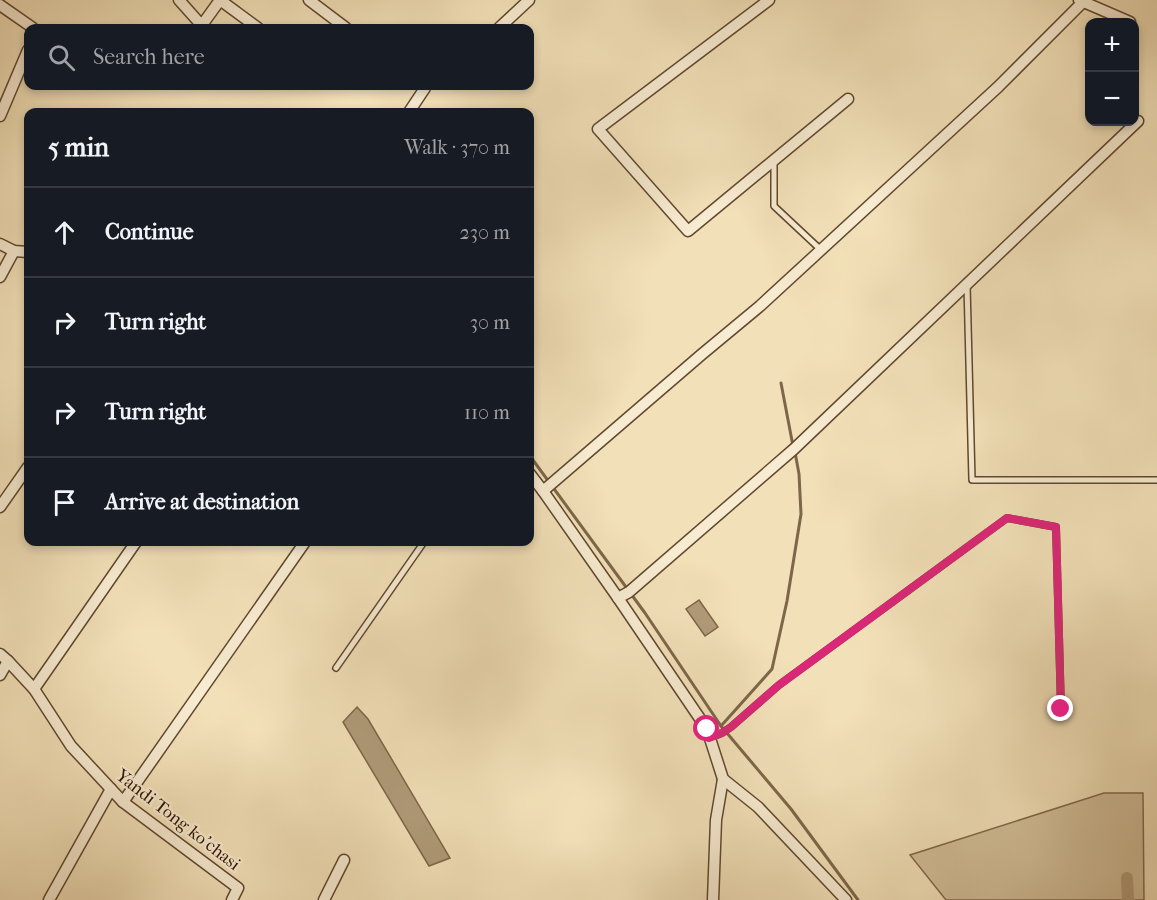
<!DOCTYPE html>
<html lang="en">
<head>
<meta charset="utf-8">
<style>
  body { margin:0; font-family:"IM FELL French Canon",serif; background:#20242c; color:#f1f3f6 }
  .controls { position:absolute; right:18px; top:18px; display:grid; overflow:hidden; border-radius:12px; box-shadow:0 3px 9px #0003 }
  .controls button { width:54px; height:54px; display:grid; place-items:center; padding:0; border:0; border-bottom:2px solid #363941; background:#171b24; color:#f1f3f6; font:30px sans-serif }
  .stop { position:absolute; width:18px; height:18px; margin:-14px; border:4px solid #db2777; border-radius:50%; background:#fff }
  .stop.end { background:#db2777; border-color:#fff; box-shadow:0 2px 6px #0008 }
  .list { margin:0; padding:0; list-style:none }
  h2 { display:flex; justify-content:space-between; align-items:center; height:78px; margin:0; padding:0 24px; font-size:26px }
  h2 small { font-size:20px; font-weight:400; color:#9ea1a6 }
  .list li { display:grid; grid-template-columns:39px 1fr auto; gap:18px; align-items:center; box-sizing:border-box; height:90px; padding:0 24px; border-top:2px solid #363941 }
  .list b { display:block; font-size:22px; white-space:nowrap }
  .list em { font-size:20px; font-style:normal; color:#9ea1a6 }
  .icon { flex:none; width:33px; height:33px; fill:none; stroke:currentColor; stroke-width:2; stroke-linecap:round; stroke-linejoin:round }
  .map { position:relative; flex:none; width:1157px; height:900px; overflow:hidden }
  .search { position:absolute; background:#171b24; box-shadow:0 3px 9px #0003; left:24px; top:24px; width:510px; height:66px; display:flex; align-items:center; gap:15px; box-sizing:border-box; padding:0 21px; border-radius:12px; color:#9ea1a6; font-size:22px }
  .panel { position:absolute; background:#171b24; box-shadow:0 3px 9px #0003; left:24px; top:108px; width:510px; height:438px; border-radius:12px }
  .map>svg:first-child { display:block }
  .green { fill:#d1be99; stroke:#806a4c; stroke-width:1.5 }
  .water { fill:#b09b79; stroke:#7d6649; stroke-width:1.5 }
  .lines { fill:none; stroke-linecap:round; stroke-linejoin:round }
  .stream { stroke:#7d6649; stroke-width:3 }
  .canal { stroke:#b09b79; stroke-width:12 }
  .service-casing { stroke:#60482e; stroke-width:8 }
  .minor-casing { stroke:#60482e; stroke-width:13 }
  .service { stroke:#f7ebd1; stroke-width:5 }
  .minor { stroke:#f7ebd1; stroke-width:10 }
  .route { stroke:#db2777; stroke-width:8 }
  .labels { text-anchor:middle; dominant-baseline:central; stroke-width:4.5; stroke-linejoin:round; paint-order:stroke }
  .street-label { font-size:18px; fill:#301600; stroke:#f7ebd1 }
</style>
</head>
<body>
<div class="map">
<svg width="1157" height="900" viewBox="0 0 1157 900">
  <rect width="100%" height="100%" fill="#f2e0b8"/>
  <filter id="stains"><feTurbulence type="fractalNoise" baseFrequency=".00333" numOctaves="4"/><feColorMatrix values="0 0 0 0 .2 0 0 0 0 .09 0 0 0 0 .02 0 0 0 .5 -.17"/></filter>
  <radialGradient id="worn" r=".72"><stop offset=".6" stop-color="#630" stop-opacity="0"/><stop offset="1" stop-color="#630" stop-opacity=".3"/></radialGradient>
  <!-- green -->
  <polygon class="green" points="1104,793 1143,793 1144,900 946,900 910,855"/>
  <!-- water -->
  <g class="water">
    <polygon points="699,600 718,627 705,636 686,609"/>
    <polygon points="357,707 368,719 450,858 429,866 343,722"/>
  </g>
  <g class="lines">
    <!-- stream -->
    <g class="stream">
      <polyline points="781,383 793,446"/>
      <polyline points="530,456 645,613 721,726 791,809 858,900"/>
      <polyline points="721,726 772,669 787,601 801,514 799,474 795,452"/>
    </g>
    <!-- canal -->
    <polyline class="canal" points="1127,878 1128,900"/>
    <defs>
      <g id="service">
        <polyline points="774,161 774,206 821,250"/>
        <polyline points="967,285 972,480 1157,480"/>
        <polyline points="336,668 424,542"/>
        <polyline points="709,738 722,733 731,727 779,685 1007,518 1056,527 1061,709"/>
      </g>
      <g id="minor">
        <polyline points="179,0 204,28"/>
        <polyline points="309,0 346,28"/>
        <polyline points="769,0 598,129 688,231 848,99"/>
        <polyline points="1079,0 1130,22"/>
        <polyline points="0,5 33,28"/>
        <polyline points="202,25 220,0 258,28"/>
        <polyline points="499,28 529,0"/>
        <polyline points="409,112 425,88"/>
        <polyline points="0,116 28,50"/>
        <polyline points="0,244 14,251 28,252"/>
        <polyline points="0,277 14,251"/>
        <polyline points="530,474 543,491 618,598 707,729 723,779 716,820 713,900"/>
        <polyline points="543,491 701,355 760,306 998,87 1083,2"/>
        <polyline points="0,507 28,467"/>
        <polyline points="618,598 629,592 794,449 1138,121"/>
        <polyline points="0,654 8,661 34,689 71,746 123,802 238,888 232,900"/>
        <polyline points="0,675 8,661"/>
        <polyline points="34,689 136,542"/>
        <polyline points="723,779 758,807 846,900"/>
        <polyline points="123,802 305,542"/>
        <polyline points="49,900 111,789"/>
        <polyline points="324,900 344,860"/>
      </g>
    </defs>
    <!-- service casing -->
    <use href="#service" class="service-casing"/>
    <!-- minor casing -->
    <use href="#minor" class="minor-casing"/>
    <!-- service -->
    <use href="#service" class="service"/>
    <!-- minor -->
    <use href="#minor" class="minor"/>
  </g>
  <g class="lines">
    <!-- route -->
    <polyline class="route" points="707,729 709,738 722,733 731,727 779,685 1007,518 1056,527 1061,709"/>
  </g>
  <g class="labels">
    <!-- street labels -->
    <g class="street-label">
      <text transform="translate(178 820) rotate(38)">Yandi Tong ko'chasi</text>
    </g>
  </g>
  <rect width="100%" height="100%" filter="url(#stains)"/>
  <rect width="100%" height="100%" fill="url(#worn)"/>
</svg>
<div class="controls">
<button>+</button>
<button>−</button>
</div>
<div class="stop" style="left:707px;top:729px"></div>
<div class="stop end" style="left:1061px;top:709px"></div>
<div class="search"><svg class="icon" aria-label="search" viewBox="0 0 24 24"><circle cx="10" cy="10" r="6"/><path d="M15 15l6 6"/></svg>Search here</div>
<section class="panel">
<h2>5 min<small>Walk · 370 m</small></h2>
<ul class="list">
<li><svg class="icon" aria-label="ahead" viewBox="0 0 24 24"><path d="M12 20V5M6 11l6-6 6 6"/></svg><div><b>Continue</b></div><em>230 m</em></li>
<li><svg class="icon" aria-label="right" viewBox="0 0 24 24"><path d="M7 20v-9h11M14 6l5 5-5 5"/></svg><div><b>Turn right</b></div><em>30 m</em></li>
<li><svg class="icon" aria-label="right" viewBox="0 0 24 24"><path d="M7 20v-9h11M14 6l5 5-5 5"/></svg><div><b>Turn right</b></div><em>110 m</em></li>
<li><svg class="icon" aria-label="arrive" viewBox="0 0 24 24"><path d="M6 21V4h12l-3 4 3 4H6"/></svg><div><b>Arrive at destination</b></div></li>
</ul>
</section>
</div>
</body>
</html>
